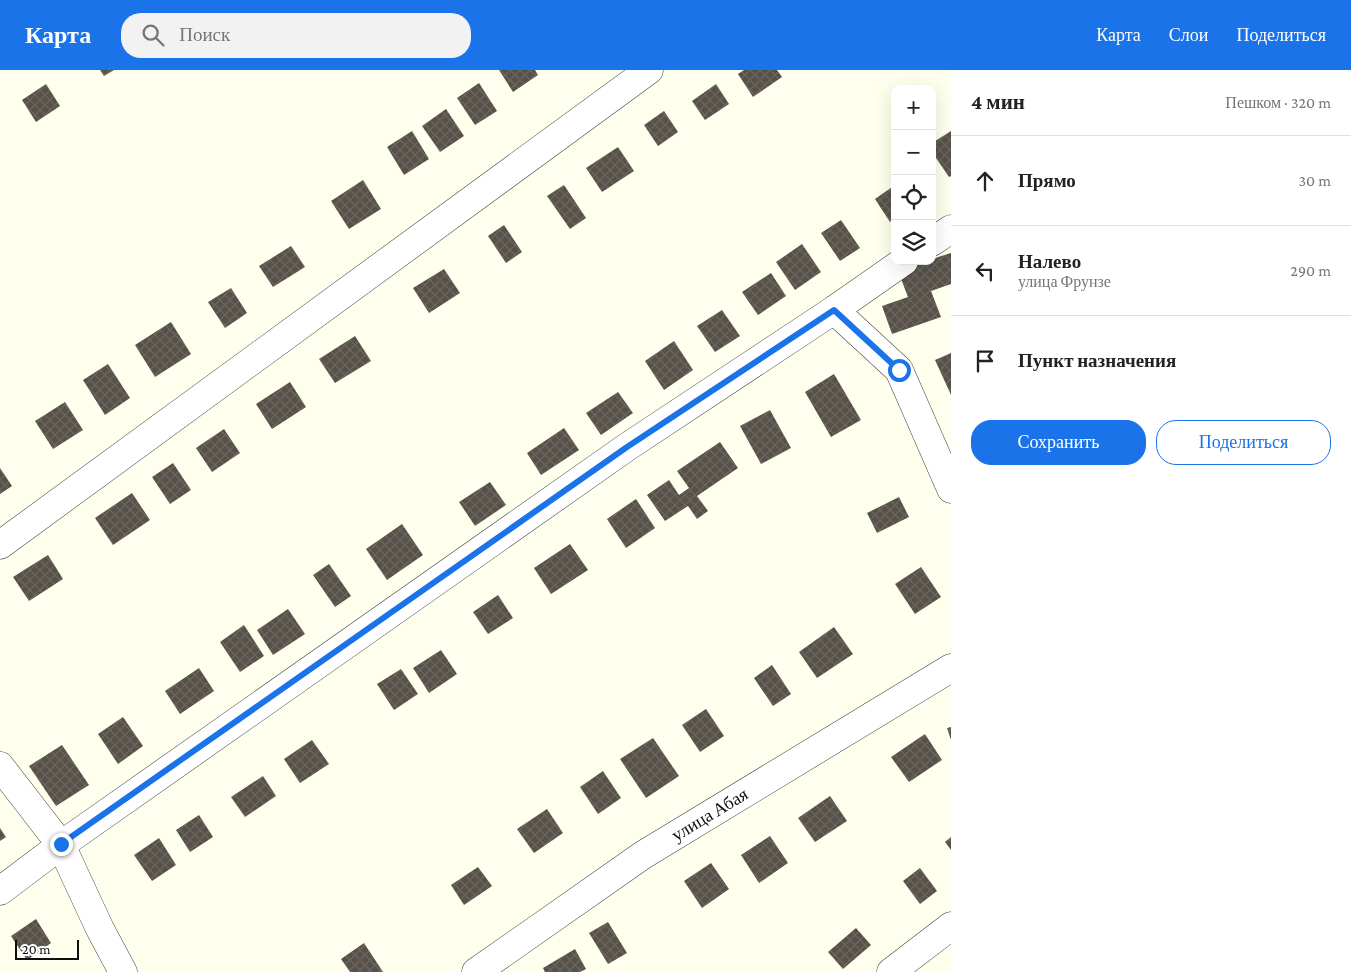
<!DOCTYPE html>
<html lang="ru">
<head>
<meta charset="utf-8">
<style>
  body { margin:0; font-family:"Crimson Pro",serif; background:#f2f2f2; color:#222 }
  .controls { position:absolute; right:15px; top:15px; display:grid; overflow:hidden; border-radius:10px; box-shadow:0 5px 20px #0002 }
  .controls button { width:45px; height:45px; display:grid; place-items:center; padding:0; border:0; border-bottom:1px solid #e0e0e0; background:#fff; color:#222; font:25px sans-serif }
  .scale { position:absolute; left:15px; bottom:12px; width:64px; box-sizing:border-box; padding-left:5px; border:2px solid #0e0e0e; border-top:0; font-size:14px; line-height:18px; white-space:nowrap; color:#0e0e0e; -webkit-text-stroke:4px #fff; paint-order:stroke }
  .stop { position:absolute; width:15px; height:15px; margin:-11px; border:4px solid #1a73e8; border-radius:50%; background:#fff }
  .stop.end { background:#1a73e8; border-color:#fff; box-shadow:0 1px 5px #0008 }
  .list { margin:0; padding:0; list-style:none }
  h2 { display:flex; justify-content:space-between; align-items:center; height:65px; margin:0; padding:0 20px; font-size:21px }
  h2 small { font-size:16px; font-weight:400; color:#767676 }
  .list li { display:grid; grid-template-columns:32px 1fr auto; gap:15px; align-items:center; box-sizing:border-box; height:90px; padding:0 20px; border-top:1px solid #e0e0e0 }
  .list b { display:block; font-size:19px; white-space:nowrap }
  .list p { margin:0; font-size:16px; white-space:nowrap; color:#767676 }
  .list em { font-size:16px; font-style:normal; color:#767676 }
  .actions { display:flex; gap:10px; padding:15px 20px }
  .actions a { flex:1; padding:11px 0; border:1px solid #1a73e8; border-radius:20px; text-align:center; font-size:18px; color:#1a73e8 }
  .actions .main { background:#1a73e8; color:#fff }
  .icon { flex:none; width:28px; height:28px; fill:none; stroke:currentColor; stroke-width:2; stroke-linecap:round; stroke-linejoin:round }
  .map { position:relative; flex:none; width:951px; height:902px; overflow:hidden }
  header { display:flex; align-items:center; gap:30px; box-sizing:border-box; height:70px; padding:0 25px; background:#1a73e8; color:#fff }
  header strong { font-size:24px }
  nav { display:flex; gap:28px; margin-inline-start:auto; font-size:18px }
  .search { width:350px; height:45px; background:#f2f2f2; display:flex; align-items:center; gap:12px; box-sizing:border-box; padding:0 18px; border-radius:20px; color:#767676; font-size:19px }
  main { display:flex }
  aside { flex:1; background:#fff }
  .map>svg:first-child { display:block }
  .building { fill:url(#building-cross-hatch) }
  .lines { fill:none; stroke-linecap:round; stroke-linejoin:round }
  .minor-casing { stroke:#414141; stroke-width:29 }
  .minor { stroke:#fff; stroke-width:28 }
  .route { stroke:#1a73e8; stroke-width:6 }
  .labels { text-anchor:middle; dominant-baseline:central; stroke-width:5; stroke-linejoin:round; paint-order:stroke }
  .street-label { font-size:18px; fill:#0e0e0e; stroke:#fff }
</style>
</head>
<body>
<header>
<strong>Карта</strong>
<div class="search"><svg class="icon" aria-label="search" viewBox="0 0 24 24"><circle cx="10" cy="10" r="6"/><path d="M15 15l6 6"/></svg>Поиск</div>
<nav><a>Карта</a><a>Слои</a><a>Поделиться</a></nav>
</header>
<main>
<div class="map">
<svg width="951" height="902" viewBox="0 0 951 902">
  <defs>
    <pattern id="building-cross-hatch" width="8" height="8" patternUnits="userSpaceOnUse" patternTransform="scale(1.25)"><rect width="8" height="8" fill="#575149"/><path d="M0 0l8 8M0 8l8-8" fill="none" stroke="#6a655f"/></pattern>
  </defs>
  <rect width="100%" height="100%" fill="#ffe"/>
  <!-- building -->
  <g class="building">
    <polygon points="100,0 114,0 104,6"/>
    <polygon points="499,0 535,0 538,5 513,22"/>
    <polygon points="744,0 777,0 782,7 753,27 738,4"/>
    <polygon points="479,13 497,41 475,55 457,28"/>
    <polygon points="46,14 60,36 36,52 22,30"/>
    <polygon points="716,14 729,34 705,50 692,31"/>
    <polygon points="446,39 464,66 440,82 422,56"/>
    <polygon points="664,41 678,62 658,76 644,55"/>
    <polygon points="412,61 429,89 404,105 387,77"/>
    <polygon points="951,61 951,106 949,107 932,82 932,73"/>
    <polygon points="618,77 634,101 602,122 586,98"/>
    <polygon points="363,110 381,139 349,159 331,131"/>
    <polygon points="564,115 586,148 570,159 547,126"/>
    <polygon points="895,115 895,149 890,152 875,129"/>
    <polygon points="841,150 860,178 840,191 821,163"/>
    <polygon points="504,155 522,182 506,193 488,166"/>
    <polygon points="802,174 821,202 795,220 776,192"/>
    <polygon points="291,176 305,197 273,217 259,196"/>
    <polygon points="951,183 951,214 931,221 941,247 892,264 882,236 908,227 898,201 927,191 932,191 932,189"/>
    <polygon points="444,199 460,223 429,243 413,218"/>
    <polygon points="771,203 786,226 758,245 742,222"/>
    <polygon points="231,218 247,243 225,258 208,232"/>
    <polygon points="722,240 740,266 715,282 697,256"/>
    <polygon points="171,252 191,284 155,307 135,275"/>
    <polygon points="355,266 371,291 335,313 319,289"/>
    <polygon points="674,271 693,300 664,320 645,291"/>
    <polygon points="951,283 951,325 935,290"/>
    <polygon points="108,294 130,328 105,345 83,310"/>
    <polygon points="834,304 861,350 831,367 805,322"/>
    <polygon points="290,312 306,337 272,359 256,334"/>
    <polygon points="618,322 633,343 601,365 586,343"/>
    <polygon points="65,332 83,360 53,379 35,351"/>
    <polygon points="770,340 791,378 761,394 740,356"/>
    <polygon points="564,358 579,380 541,405 527,383"/>
    <polygon points="224,359 240,383 212,402 196,378"/>
    <polygon points="720,372 738,398 697,426 708,441 697,449 688,436 665,451 647,425 669,410 679,425 689,418 677,401"/>
    <polygon points="173,393 191,420 170,434 152,407"/>
    <polygon points="0,398 12,416 0,424"/>
    <polygon points="490,412 506,435 475,456 459,432"/>
    <polygon points="132,423 150,450 113,475 95,448"/>
    <polygon points="899,427 909,447 877,463 867,443"/>
    <polygon points="636,429 655,458 626,478 607,449"/>
    <polygon points="402,454 423,485 387,510 366,479"/>
    <polygon points="570,474 588,500 551,524 534,498"/>
    <polygon points="48,485 63,509 29,531 13,507"/>
    <polygon points="329,494 351,526 335,537 313,505"/>
    <polygon points="921,497 941,527 915,544 895,514"/>
    <polygon points="498,525 513,548 488,564 473,542"/>
    <polygon points="288,539 305,564 273,585 257,560"/>
    <polygon points="244,555 264,586 240,602 220,572"/>
    <polygon points="834,557 853,584 817,608 799,582"/>
    <polygon points="441,580 457,604 429,623 413,598"/>
    <polygon points="772,595 791,624 773,636 754,608"/>
    <polygon points="199,598 214,621 180,644 165,621"/>
    <polygon points="401,599 418,624 394,640 377,614"/>
    <polygon points="706,639 724,666 700,682 682,655"/>
    <polygon points="123,647 143,676 118,694 98,664"/>
    <polygon points="951,657 951,670 947,658"/>
    <polygon points="925,664 942,690 909,712 891,687"/>
    <polygon points="653,668 679,706 646,728 620,689"/>
    <polygon points="312,670 329,694 300,713 284,689"/>
    <polygon points="62,675 89,715 56,736 29,696"/>
    <polygon points="603,701 621,728 598,744 580,717"/>
    <polygon points="263,706 276,726 245,747 231,727"/>
    <polygon points="830,726 847,751 815,772 798,748"/>
    <polygon points="547,739 563,763 534,783 517,759"/>
    <polygon points="199,745 213,767 190,782 176,760"/>
    <polygon points="0,758 6,767 0,771"/>
    <polygon points="770,766 788,793 759,813 741,785"/>
    <polygon points="951,767 951,780 945,772"/>
    <polygon points="159,768 176,795 152,811 134,785"/>
    <polygon points="711,793 729,819 702,838 684,811"/>
    <polygon points="478,797 492,816 464,835 451,815"/>
    <polygon points="920,798 937,821 920,834 903,811"/>
    <polygon points="36,849 51,873 27,890 11,866"/>
    <polygon points="608,852 627,883 608,894 589,863"/>
    <polygon points="856,858 871,875 843,899 828,882"/>
    <polygon points="364,873 383,902 350,902 341,889"/>
    <polygon points="575,879 586,899 580,902 545,902 543,898"/>
  </g>
  <g class="lines">
    <defs>
      <g id="minor">
        <polyline points="932,172 951,159"/>
        <polyline points="834,240 899,300 951,419"/>
        <polyline points="0,475 649,0"/>
        <polyline points="0,696 61,775 100,859 123,902"/>
        <polyline points="0,821 61,775 627,377 834,240 904,191"/>
        <path id="s1" d="M 476,902 L 643,785 L 951,598"/>
        <polyline points="891,902 951,856"/>
      </g>
    </defs>
    <!-- minor casing -->
    <use href="#minor" class="minor-casing"/>
    <!-- minor -->
    <use href="#minor" class="minor"/>
  </g>
  <g class="lines">
    <!-- route -->
    <polyline class="route" points="61,774 627,377 834,240 899,300"/>
  </g>
  <g class="labels">
    <!-- street labels -->
    <g class="street-label">
      <text stroke="none"><textPath href="#s1" startOffset="282">улица Абая</textPath></text>
    </g>
  </g>
</svg>
<div class="controls">
<button>+</button>
<button>−</button>
<button><svg class="icon" aria-label="locate" viewBox="0 0 24 24"><circle cx="12" cy="12" r="6"/><path d="M12 2v4M12 18v4M2 12h4M18 12h4"/></svg></button>
<button><svg class="icon" aria-label="layers" viewBox="0 0 24 24"><path d="M12 4l9 5-9 5-9-5zM3 14l9 5 9-5"/></svg></button>
</div>
<div class="scale">20 m</div>
<div class="stop" style="left:899px;top:300px"></div>
<div class="stop end" style="left:61px;top:774px"></div>
</div>
<aside>
<h2>4 мин<small>Пешком · 320 m</small></h2>
<ul class="list">
<li><svg class="icon" aria-label="ahead" viewBox="0 0 24 24"><path d="M12 20V5M6 11l6-6 6 6"/></svg><div><b>Прямо</b></div><em>30 m</em></li>
<li><svg class="icon" aria-label="left" viewBox="0 0 24 24"><path d="M17 20v-9H6M10 6l-5 5 5 5"/></svg><div><b>Налево</b><p>улица Фрунзе</p></div><em>290 m</em></li>
<li><svg class="icon" aria-label="arrive" viewBox="0 0 24 24"><path d="M6 21V4h12l-3 4 3 4H6"/></svg><div><b>Пункт назначения</b></div></li>
</ul>
<div class="actions"><a class="main">Сохранить</a><a>Поделиться</a></div>
</aside>
</main>
</body>
</html>
